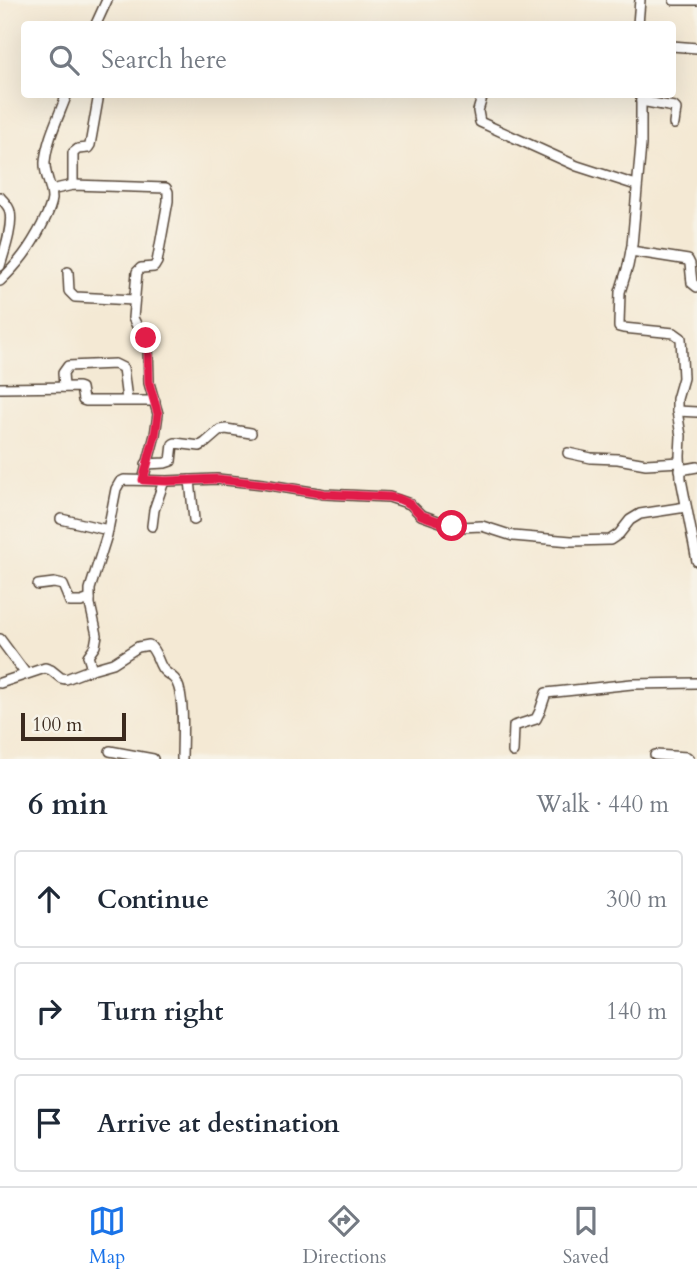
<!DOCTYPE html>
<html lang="en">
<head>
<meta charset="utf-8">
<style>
  body { margin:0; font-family:Cardo,serif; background:#f6f6f7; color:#1f2937 }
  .scale { position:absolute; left:21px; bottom:18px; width:105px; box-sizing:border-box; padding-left:7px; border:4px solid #3b2a1e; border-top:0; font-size:19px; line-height:24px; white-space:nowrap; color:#3b2a1e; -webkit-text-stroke:5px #f7f3e8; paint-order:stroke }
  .stop { position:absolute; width:21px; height:21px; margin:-16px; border:5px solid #e11d48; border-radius:50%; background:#fff }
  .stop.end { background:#e11d48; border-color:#fff; box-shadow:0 2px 7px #0008 }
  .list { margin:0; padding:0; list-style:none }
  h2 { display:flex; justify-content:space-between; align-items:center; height:91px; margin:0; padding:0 28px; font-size:30px }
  h2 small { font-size:23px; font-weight:400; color:#747a83 }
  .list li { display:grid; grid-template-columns:46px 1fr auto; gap:21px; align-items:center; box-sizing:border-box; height:98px; margin:0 14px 14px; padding:0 14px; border:2px solid #e0e1e3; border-radius:7px }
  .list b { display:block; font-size:26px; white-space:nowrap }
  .list em { font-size:23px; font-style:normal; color:#747a83 }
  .icon { flex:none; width:38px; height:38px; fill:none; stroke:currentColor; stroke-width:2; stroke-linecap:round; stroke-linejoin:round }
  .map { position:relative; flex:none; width:697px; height:759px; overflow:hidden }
  .search { position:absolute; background:#fff; box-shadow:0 7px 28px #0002; left:21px; right:21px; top:21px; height:77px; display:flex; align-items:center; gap:18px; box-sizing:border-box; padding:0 24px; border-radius:7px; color:#747a83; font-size:26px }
  .sheet { height:427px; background:#fff }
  nav { display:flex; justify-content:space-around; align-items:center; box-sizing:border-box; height:98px; border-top:2px solid #e0e1e3; background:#fff; font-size:19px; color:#747a83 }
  nav a { display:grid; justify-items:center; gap:4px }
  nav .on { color:#1a73e8 }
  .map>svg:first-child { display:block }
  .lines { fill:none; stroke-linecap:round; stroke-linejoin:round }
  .minor-casing { stroke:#574739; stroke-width:12 }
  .minor { stroke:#fff; stroke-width:9 }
  .route { stroke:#e11d48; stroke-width:9 }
</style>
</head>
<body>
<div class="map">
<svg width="697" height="759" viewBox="0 0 697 759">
  <rect width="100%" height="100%" fill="#f7f3e8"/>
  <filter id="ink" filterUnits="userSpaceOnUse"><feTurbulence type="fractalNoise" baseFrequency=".0143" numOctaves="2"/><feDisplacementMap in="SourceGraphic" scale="14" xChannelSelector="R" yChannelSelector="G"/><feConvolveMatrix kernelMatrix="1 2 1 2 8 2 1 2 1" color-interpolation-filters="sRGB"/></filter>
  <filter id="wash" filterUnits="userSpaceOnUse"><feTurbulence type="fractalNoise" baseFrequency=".00686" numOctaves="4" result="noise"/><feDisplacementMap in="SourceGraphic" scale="28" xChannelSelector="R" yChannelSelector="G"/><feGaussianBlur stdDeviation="1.57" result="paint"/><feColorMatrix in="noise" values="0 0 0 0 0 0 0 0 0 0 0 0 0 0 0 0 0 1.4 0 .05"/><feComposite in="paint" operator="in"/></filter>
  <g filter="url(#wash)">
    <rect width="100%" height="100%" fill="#f4e9d4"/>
  </g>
  <g filter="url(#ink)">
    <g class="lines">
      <defs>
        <g id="minor">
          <polyline points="674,0 697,0"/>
          <polyline points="96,24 107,0"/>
          <polyline points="638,24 640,0"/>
          <polyline points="672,46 697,48"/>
          <polyline points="483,94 478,111 480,122 577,166 636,185"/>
          <polyline points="641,94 641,145 632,245 628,266 620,292 619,324 619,327 623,328 674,333 681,338 683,378 677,399 677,411 681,436 680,456 681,479 697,561"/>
          <polyline points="641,101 674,107 676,109 674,124"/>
          <polyline points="73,185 73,153 78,149 88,148 90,145 99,94"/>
          <polyline points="51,190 73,185 166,188 168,192 168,201 157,262 154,267 141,268 137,272 133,318 137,326 147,338 148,346 149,383 158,414 155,435 143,480"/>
          <path d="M 0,197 C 4,202 9,206 10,212 C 13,227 4,252 0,266"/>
          <polyline points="631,251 688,260 690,264 692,283 697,287"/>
          <polyline points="68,272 69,291 75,297 134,300"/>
          <path d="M 0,281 C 19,263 30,248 42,225 C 46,217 51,208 52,199 C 52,186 44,175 45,162 C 47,139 59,116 67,94"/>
          <polyline points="64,387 63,373 68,366 115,364 123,368 127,400"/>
          <polyline points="0,388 78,387 81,388 83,400 86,401 155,401"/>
          <polyline points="677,411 697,412"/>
          <polyline points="568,453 591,458 618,459 646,464 680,462"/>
          <polyline points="146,464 165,463 171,461 173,444 175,443 200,446 205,443 220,430 226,429 251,433"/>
          <polyline points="680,470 697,467"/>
          <polyline points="190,480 194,520"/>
          <polyline points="61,519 108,530"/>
          <polyline points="152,526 154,510 164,481"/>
          <polyline points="38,585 54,583 63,585 70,602 81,602 90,599"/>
          <polyline points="0,639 26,674"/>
          <polyline points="92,669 88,656 95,646 97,635 90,604 90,589 107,535 116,489 120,482 124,480 167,481 217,479 263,484 324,494 389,497 410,504 421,515 452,526 460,527 482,526 513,536 571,541 610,540 619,534 630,520 640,514 686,507"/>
          <path d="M 0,683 L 45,668 L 51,670 L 61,678 L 66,679 L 92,669 L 113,663 L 138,647 L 149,645 C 157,652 157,660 162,668 C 166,675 174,675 177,683 C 185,698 182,741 182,759"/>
          <polyline points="110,751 153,759"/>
          <polyline points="513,752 514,726 536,719 540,711 546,693 632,684 697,683"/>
          <polyline points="655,755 687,757 689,759"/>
        </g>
      </defs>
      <!-- minor casing -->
      <use href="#minor" class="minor-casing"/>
      <!-- minor -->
      <use href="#minor" class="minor"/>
    </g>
  </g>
  <g class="lines" filter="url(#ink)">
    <!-- route -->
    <polyline class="route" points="146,338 148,346 149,383 158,414 155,435 143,480 167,481 217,479 263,484 324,494 389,497 399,499 410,504 421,515 452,526"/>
  </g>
</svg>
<div class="scale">100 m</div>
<div class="stop" style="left:452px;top:526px"></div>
<div class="stop end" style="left:146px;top:338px"></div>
<div class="search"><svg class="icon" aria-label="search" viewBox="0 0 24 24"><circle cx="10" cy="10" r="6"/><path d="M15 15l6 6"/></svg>Search here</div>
</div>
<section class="sheet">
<h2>6 min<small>Walk · 440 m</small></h2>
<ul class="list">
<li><svg class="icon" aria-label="ahead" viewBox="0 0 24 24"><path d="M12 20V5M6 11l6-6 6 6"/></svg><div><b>Continue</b></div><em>300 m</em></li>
<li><svg class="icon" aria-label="right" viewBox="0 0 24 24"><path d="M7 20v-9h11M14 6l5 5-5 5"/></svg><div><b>Turn right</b></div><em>140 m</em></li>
<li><svg class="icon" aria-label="arrive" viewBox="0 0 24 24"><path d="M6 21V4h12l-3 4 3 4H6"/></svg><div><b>Arrive at destination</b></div></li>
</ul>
</section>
<nav>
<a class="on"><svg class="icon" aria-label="map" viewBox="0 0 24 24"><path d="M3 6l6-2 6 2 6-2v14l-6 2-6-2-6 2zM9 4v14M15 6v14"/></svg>Map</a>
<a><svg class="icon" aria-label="directions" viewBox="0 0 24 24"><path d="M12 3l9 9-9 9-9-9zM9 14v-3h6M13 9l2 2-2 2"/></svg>Directions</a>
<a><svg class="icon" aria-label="saved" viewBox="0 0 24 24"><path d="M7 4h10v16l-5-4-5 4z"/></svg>Saved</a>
</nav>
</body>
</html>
